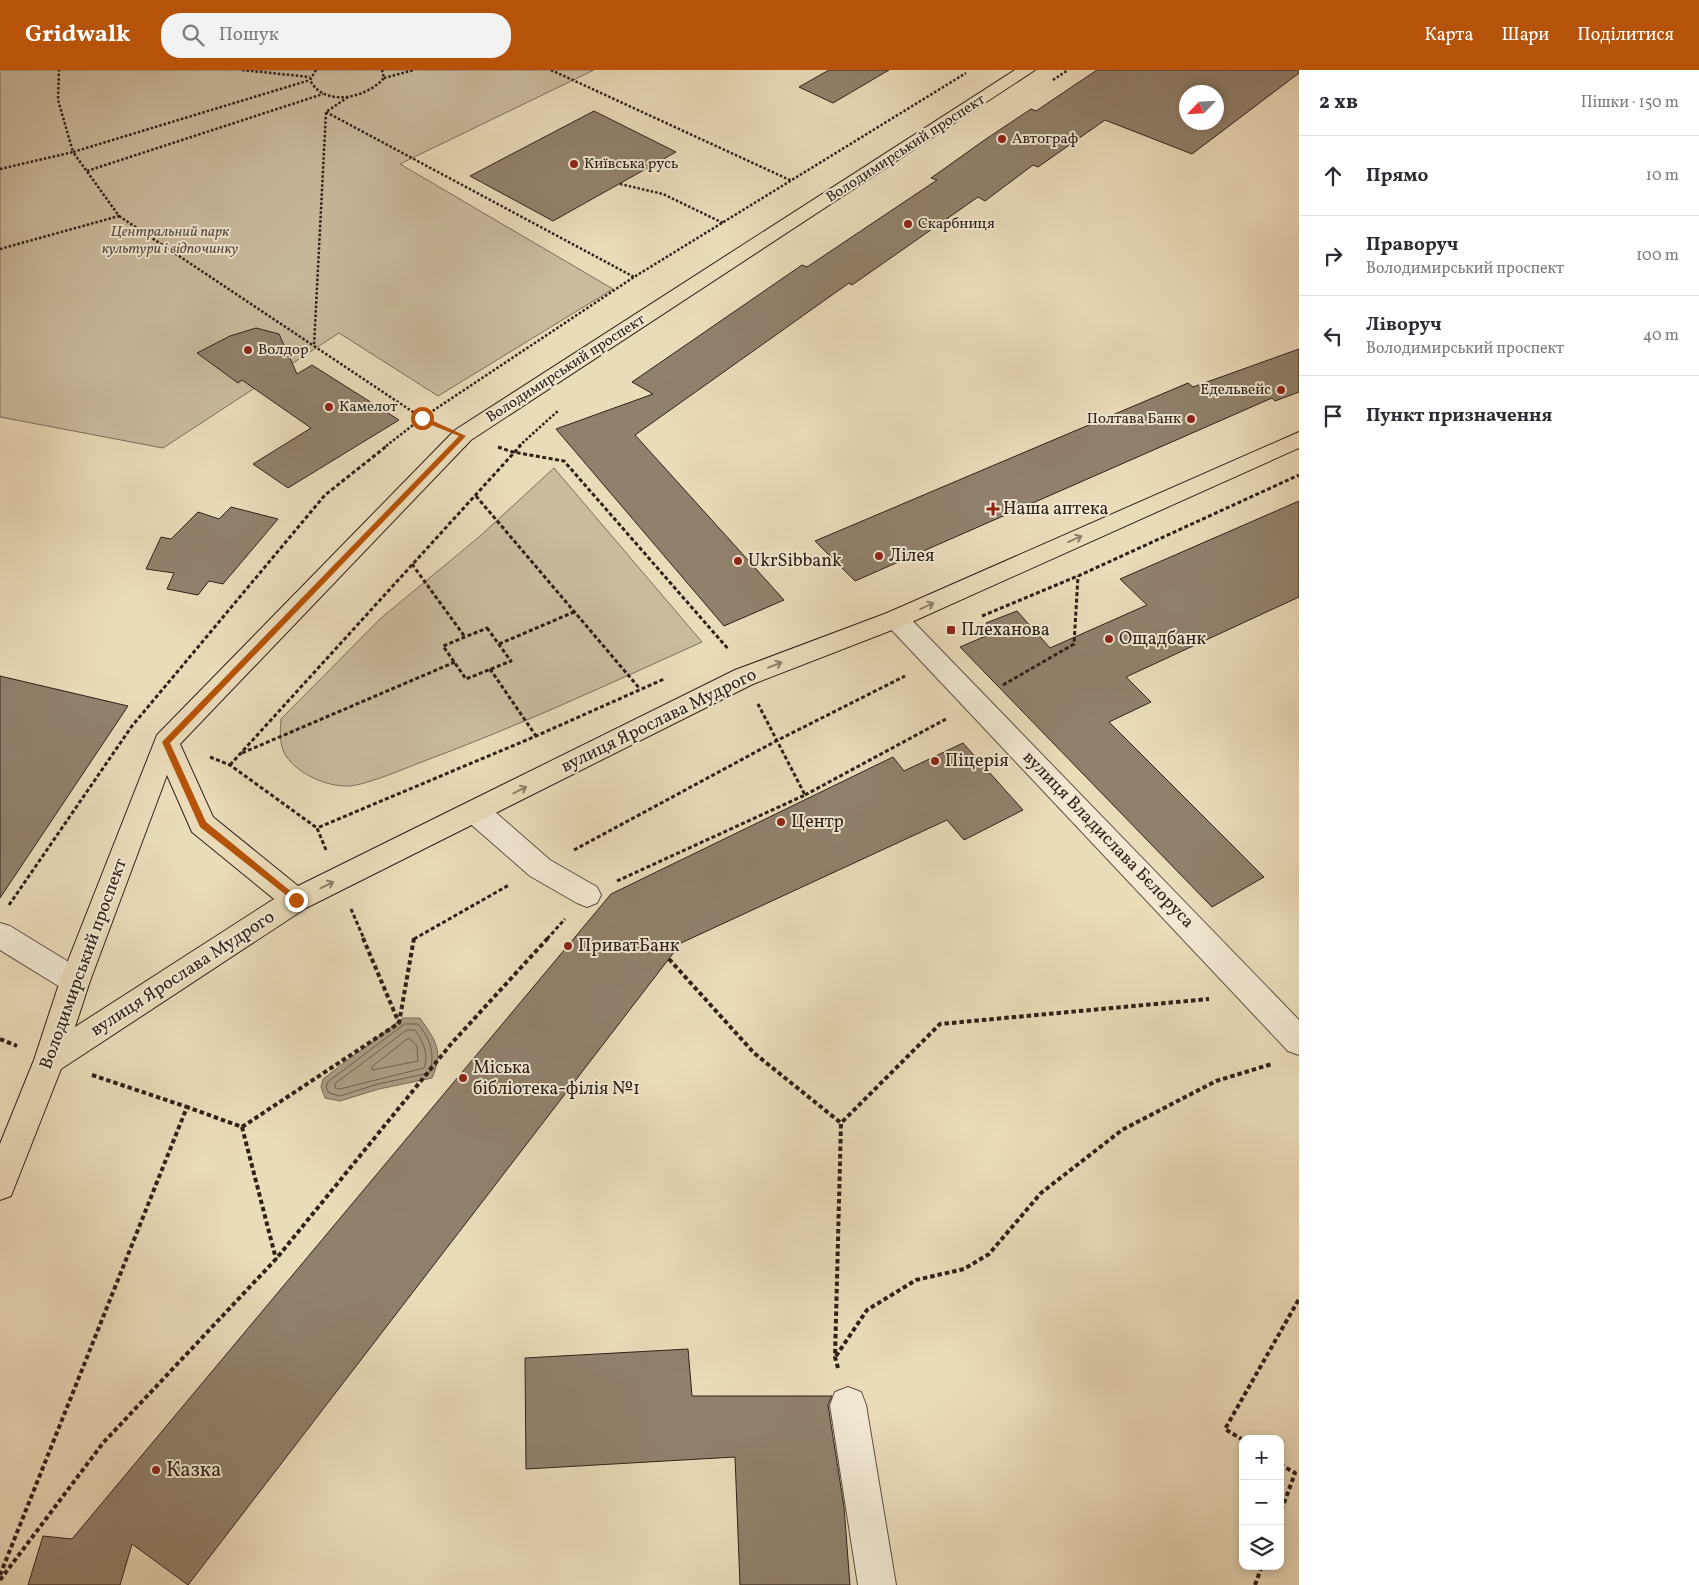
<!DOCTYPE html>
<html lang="uk">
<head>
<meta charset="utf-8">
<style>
  body { margin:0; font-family:Vollkorn,serif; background:#f2f2f3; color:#2b2b33 }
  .controls { position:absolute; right:15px; bottom:15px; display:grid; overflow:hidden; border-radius:10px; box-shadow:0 2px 8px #0003 }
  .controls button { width:45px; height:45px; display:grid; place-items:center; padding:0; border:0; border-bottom:1px solid #e1e1e2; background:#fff; color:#2b2b33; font:25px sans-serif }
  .compass { position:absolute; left:1179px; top:15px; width:45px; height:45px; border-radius:50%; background:#fff; box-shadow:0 2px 8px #0003; rotate:245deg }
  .stop { position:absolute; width:15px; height:15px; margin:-11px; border:4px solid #b45309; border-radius:50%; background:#fff }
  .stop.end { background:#b45309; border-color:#fff; box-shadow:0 1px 5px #0008 }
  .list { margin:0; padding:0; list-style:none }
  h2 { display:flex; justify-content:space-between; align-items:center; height:65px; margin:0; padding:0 20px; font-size:21px }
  h2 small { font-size:16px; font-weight:400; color:#7c7c81 }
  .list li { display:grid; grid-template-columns:32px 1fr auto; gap:15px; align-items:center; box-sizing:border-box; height:80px; padding:0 20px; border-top:1px solid #e1e1e2 }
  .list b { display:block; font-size:19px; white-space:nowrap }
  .list p { margin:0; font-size:16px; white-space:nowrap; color:#7c7c81 }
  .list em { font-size:16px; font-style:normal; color:#7c7c81 }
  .icon { flex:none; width:28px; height:28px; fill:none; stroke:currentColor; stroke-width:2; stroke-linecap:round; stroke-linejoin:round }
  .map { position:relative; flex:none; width:1299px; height:1515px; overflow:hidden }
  header { display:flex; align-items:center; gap:30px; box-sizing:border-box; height:70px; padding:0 25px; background:#b45309; color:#fff }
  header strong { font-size:24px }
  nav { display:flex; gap:28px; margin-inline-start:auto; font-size:18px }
  .search { width:350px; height:45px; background:#f2f2f3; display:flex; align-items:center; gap:12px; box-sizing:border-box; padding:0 18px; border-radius:20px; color:#7c7c81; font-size:19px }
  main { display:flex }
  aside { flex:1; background:#fff }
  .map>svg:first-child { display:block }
  .green { fill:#cabb9e; stroke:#7d6e5c }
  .water { fill:#ab9b83; stroke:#7a6a59 }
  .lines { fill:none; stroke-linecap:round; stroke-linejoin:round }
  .shore { stroke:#6e5e4e; stroke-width:1 }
  .building { fill:#91816c; stroke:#302019; fill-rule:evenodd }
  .minor-casing { stroke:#5e4f41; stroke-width:2 }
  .major-casing { stroke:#302019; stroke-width:2 }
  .path-far2 { stroke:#302019; stroke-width:2.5; stroke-dasharray:2.5 2; stroke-linecap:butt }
  .path-far1 { stroke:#302019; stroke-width:3; stroke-dasharray:4 2.5; stroke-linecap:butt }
  .path { stroke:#302019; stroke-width:4; stroke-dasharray:4.5 3; stroke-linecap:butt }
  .minor { fill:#f1e8d2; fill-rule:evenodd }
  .major { fill:#eadbb9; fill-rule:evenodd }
  .oneway { stroke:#8d7e69 }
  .route { fill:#b45309 }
  .poi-dot { fill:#8f2418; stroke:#f1e8d2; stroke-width:2 }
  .labels { text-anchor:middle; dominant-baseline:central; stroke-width:4; stroke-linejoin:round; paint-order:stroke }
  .far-poi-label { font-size:15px; fill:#302019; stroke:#f1e8d2; text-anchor:start }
  .far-street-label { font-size:15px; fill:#302019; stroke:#f1e8d2 }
  .far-park-label { font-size:15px; font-style:italic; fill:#5e4e41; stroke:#f1e8d2 }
  .poi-label { font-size:18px; fill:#302019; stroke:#f1e8d2; text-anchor:start }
  .street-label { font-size:18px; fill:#302019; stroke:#f1e8d2 }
  .near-poi-label { font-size:21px; fill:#302019; stroke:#f1e8d2; text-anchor:start }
</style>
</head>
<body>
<header>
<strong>Gridwalk</strong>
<div class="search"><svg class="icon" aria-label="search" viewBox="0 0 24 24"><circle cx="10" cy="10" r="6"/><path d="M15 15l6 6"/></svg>Пошук</div>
<nav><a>Карта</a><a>Шари</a><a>Поділитися</a></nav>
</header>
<main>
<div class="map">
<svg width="1299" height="1515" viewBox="0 0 1299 1515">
  <rect width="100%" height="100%" fill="#eadbb9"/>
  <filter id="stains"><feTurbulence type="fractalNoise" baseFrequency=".004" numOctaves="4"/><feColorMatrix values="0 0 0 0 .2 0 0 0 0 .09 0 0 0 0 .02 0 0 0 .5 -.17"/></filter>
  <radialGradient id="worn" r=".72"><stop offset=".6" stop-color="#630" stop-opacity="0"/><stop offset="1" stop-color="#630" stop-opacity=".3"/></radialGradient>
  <!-- green -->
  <g class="green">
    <polygon points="0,0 594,0 400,94 613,219 438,326 339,263 163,378 0,347"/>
    <path d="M 554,398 L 702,572 C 611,613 521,655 427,690 C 408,697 367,715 349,716 C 327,717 298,704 286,686 C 279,675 280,661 281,649 L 381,548 L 479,467 Z"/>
  </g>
  <!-- water -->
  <path class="water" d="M 403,948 L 420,948 C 436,971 444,981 432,1008 L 379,1019 L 340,1031 L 325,1028 L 321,1017 L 323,1009 Z"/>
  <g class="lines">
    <!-- shore -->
    <g class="shore">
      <path d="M 405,954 L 418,954 C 430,969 436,984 429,1003 L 378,1014 L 340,1026 L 329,1023 L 326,1017 L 328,1012 Z"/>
      <path d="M 407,960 L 415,960 C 423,972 429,983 424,998 L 340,1019 L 335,1018 L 335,1014 Z"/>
      <polygon points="409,968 417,976 418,991 372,1000 372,997"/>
    </g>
  </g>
  <!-- building -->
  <g class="building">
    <polygon points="829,0 889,0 833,33 799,17"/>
    <path d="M 1097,0 L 1299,0 L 1299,3 L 1192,84 L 1105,50 L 1038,97 L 1033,95 L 985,131 L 978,127 L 852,215 L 849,213 L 635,365 L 784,530 L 724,556 L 556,359 L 653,324 L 632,312 L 802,195 L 807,197 L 937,110 L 931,108 L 986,69 L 1031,39 L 1036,41 ZM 1186,22 L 1216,22 L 1216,52 L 1186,52 Z"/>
    <polygon points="594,41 676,82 553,151 470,106"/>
    <polygon points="256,258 279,264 297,304 312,295 399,350 288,418 253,394 311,358 242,310 238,313 197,283 230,266"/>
    <polygon points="1299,279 1299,322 1275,331 1272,328 855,511 815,471 1188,313 1193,317"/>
    <polygon points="1299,431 1299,527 1126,607 1151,632 1109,652 1264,807 1212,837 960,577 993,563 986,553 1017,541 1050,578 1147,535 1120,509"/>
    <polygon points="231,437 278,449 223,514 209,511 198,525 167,519 174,503 146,499 161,467 171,469 198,442 219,449"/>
    <polygon points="0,606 128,636 0,828"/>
    <polygon points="963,673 1023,740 964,770 947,750 681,873 188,1515 132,1474 120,1515 28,1515 43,1466 72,1469 611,824 893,687 904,701"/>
    <polygon points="688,1279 692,1326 832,1326 828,1335 844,1437 850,1515 740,1515 735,1387 526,1399 525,1288"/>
  </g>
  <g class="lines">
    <defs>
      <g id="minor">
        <polygon points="896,540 905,543 1299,950 1299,985 1288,981 887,555 884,549 887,543"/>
        <polygon points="476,731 486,734 550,790 597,817 601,825 597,833 587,837 577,833 530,806 466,750 462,742 466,734"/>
        <polygon points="0,853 10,856 85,902 90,911 85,920 75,924 65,920 0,880"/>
        <polygon points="848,1317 861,1322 866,1335 896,1515 858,1515 830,1335 835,1322"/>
      </g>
      <path id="major" d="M 1015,0 L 1035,0 L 471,370 L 180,674 L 213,747 L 298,816 L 735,600 L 887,543 L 1299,362 L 1299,378 L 905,555 L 753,614 L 306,838 L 61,999 L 11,1126 L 0,1130 L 0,1074 L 34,990 L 60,911 L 157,665 L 455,360 ZM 167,705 L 192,762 L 274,829 L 75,957 L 90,911 Z"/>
    </defs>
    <!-- minor casing -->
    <use href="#minor" class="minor-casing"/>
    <!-- major casing -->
    <use href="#major" class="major-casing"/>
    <!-- path-far2 -->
    <g class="path-far2">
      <polyline points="242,0 310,7"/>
      <path d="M 316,0 L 310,10 C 324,38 367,28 384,8 L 382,0"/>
      <polyline points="551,0 792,111"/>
      <polyline points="384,8 414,0"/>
      <polyline points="1053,10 1068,0"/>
      <polyline points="348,27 326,42 314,276 422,348 433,353"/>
      <polyline points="326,42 634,207"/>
      <polyline points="0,99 73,82 58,30 59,0"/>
      <polyline points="87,101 323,24"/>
      <polyline points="620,114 663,124 723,153"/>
      <polyline points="119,146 314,276"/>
      <polyline points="0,179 119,146 73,82 310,10"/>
      <polyline points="386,376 422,348 634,207 966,3"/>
      <polyline points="519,376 559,340"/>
    </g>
    <!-- path-far1 -->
    <g class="path-far1">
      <polyline points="498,377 513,382 564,391 729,580"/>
      <polyline points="476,426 640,619"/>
      <polyline points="412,494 465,567"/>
      <polyline points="982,546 1078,506 1299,405"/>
      <polygon points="487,558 511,591 466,609 443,576"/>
      <polyline points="499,574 574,542"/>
      <polyline points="490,599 536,666"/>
      <polyline points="1003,615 1074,574 1078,506"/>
      <polyline points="242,683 455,592"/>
      <polyline points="210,687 230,695 317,758"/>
      <polyline points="230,695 521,375"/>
      <polyline points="805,725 946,649"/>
      <polyline points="326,780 317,758 536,666 664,609"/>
      <polyline points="574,780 778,670 905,606"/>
      <polyline points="617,811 805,725 758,634"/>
      <polyline points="9,835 132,656 325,425 388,375"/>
      <polyline points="351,839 364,869"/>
      <polyline points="414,869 509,815"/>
      <polyline points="547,869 565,849"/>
    </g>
    <!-- path -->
    <g class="path">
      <polyline points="363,868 399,953"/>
      <polyline points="669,889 754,983 841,1053"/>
      <polyline points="0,969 17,976"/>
      <polyline points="92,1005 187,1037"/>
      <polyline points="242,1057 276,1189"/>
      <polyline points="836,1286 867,1240 916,1210 964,1199 989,1184 1041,1123 1122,1060 1216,1011 1272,994"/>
      <polyline points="838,1298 835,1287 841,1053 940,954 1209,929"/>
      <polyline points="1243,1370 1225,1359 1299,1229"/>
      <polyline points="1280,1394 1295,1403 1280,1444"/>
      <polyline points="0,1505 187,1037 242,1057 399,953 414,868"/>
      <polyline points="0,1510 103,1373 276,1189 451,974 548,868"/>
      <polyline points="1255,1515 1262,1496"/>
    </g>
    <!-- minor -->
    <use href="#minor" class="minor"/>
    <!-- major -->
    <use href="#major" class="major"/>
  </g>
  <!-- one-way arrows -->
  <defs><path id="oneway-shaft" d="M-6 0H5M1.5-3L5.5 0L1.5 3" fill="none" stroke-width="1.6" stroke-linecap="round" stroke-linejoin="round" transform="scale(1.25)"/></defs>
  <g class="oneway">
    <use href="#oneway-shaft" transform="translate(1075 469) rotate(-24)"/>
    <use href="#oneway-shaft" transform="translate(927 536) rotate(-24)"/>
    <use href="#oneway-shaft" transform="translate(775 595) rotate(-21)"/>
    <use href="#oneway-shaft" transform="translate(520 720) rotate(-27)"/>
    <use href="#oneway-shaft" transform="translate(327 815) rotate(-26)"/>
  </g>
  <!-- route -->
  <polygon class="route" points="422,346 466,366 170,673 206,752 299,828 300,830 296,833 200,757 162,672 459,366 419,350"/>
  <!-- markers -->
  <g class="poi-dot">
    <circle cx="1002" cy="69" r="5"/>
    <circle cx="574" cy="94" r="5"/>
    <circle cx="908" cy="154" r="5"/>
    <circle cx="248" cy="280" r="5"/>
    <circle cx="1281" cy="320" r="5"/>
    <circle cx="329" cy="337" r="5"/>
    <circle cx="1191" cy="349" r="5"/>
    <path d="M990.5 431.5h5v5h5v5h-5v5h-5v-5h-5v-5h5z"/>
    <circle cx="879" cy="486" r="5"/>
    <circle cx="738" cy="491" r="5"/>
    <rect x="946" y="555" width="10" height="10" rx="2.5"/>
    <circle cx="1109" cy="569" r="5"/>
    <circle cx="935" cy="691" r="5"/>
    <circle cx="781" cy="752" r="5"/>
    <circle cx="568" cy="876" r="5"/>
    <circle cx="463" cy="1008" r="5"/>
    <circle cx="156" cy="1400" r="5"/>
  </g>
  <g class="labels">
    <!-- far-poi labels -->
    <g class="far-poi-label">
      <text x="1012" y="69">Автограф</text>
      <text x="584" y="94">Київська русь</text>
      <text x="918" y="154">Скарбниця</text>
      <text x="258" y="280">Волдор</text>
      <text x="1271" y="320" text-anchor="end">Едельвейс</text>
      <text x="339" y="337">Камелот</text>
      <text x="1181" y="349" text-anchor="end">Полтава Банк</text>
    </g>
    <!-- far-street labels -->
    <g class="far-street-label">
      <text transform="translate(906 79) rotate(-33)">Володимирський проспект</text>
      <text transform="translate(566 299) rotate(-33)">Володимирський проспект</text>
    </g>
    <!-- far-park labels -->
    <g class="far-park-label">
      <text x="170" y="162">Центральний парк<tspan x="170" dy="17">культури і відпочинку</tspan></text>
    </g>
    <!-- poi labels -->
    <g class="poi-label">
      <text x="1003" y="439">Наша аптека</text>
      <text x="889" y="486">Лілея</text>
      <text x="748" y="491">UkrSibbank</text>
      <text x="961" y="560">Плеханова</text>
      <text x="1119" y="569">Ощадбанк</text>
      <text x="945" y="691">Піцерія</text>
      <text x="791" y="752">Центр</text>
      <text x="578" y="876">ПриватБанк</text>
      <text x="473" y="998">Міська<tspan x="473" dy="21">бібліотека-філія №1</tspan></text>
    </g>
    <!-- street labels -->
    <g class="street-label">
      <text transform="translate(659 651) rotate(-26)">вулиця Ярослава Мудрого</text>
      <text transform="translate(1108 770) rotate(46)">вулиця Владислава Бєлоруса</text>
      <text transform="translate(84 894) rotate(-70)">Володимирський проспект</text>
      <text transform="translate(183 904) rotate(-33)">вулиця Ярослава Мудрого</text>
    </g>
    <!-- near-poi labels -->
    <g class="near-poi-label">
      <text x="166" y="1400">Казка</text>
    </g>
  </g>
  <rect width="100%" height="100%" filter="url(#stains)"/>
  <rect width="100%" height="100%" fill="url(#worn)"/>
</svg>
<div class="controls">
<button>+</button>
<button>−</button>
<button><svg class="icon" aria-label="layers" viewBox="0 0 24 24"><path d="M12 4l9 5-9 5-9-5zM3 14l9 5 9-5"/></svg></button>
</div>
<svg class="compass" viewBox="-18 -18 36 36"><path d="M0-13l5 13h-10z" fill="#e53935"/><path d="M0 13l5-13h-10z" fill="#7c7c81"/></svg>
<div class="stop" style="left:422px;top:348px"></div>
<div class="stop end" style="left:296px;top:830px"></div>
</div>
<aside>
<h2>2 хв<small>Пішки · 150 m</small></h2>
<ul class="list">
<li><svg class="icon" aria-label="ahead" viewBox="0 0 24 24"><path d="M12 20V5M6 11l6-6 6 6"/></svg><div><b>Прямо</b></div><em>10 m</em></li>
<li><svg class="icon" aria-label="right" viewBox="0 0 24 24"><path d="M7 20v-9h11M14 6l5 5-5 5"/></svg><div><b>Праворуч</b><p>Володимирський проспект</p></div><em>100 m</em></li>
<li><svg class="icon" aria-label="left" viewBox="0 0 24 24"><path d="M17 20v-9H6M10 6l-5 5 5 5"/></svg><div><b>Ліворуч</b><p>Володимирський проспект</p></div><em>40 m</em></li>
<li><svg class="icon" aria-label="arrive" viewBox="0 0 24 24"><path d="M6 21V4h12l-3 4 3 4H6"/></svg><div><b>Пункт призначення</b></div></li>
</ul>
</aside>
</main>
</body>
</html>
